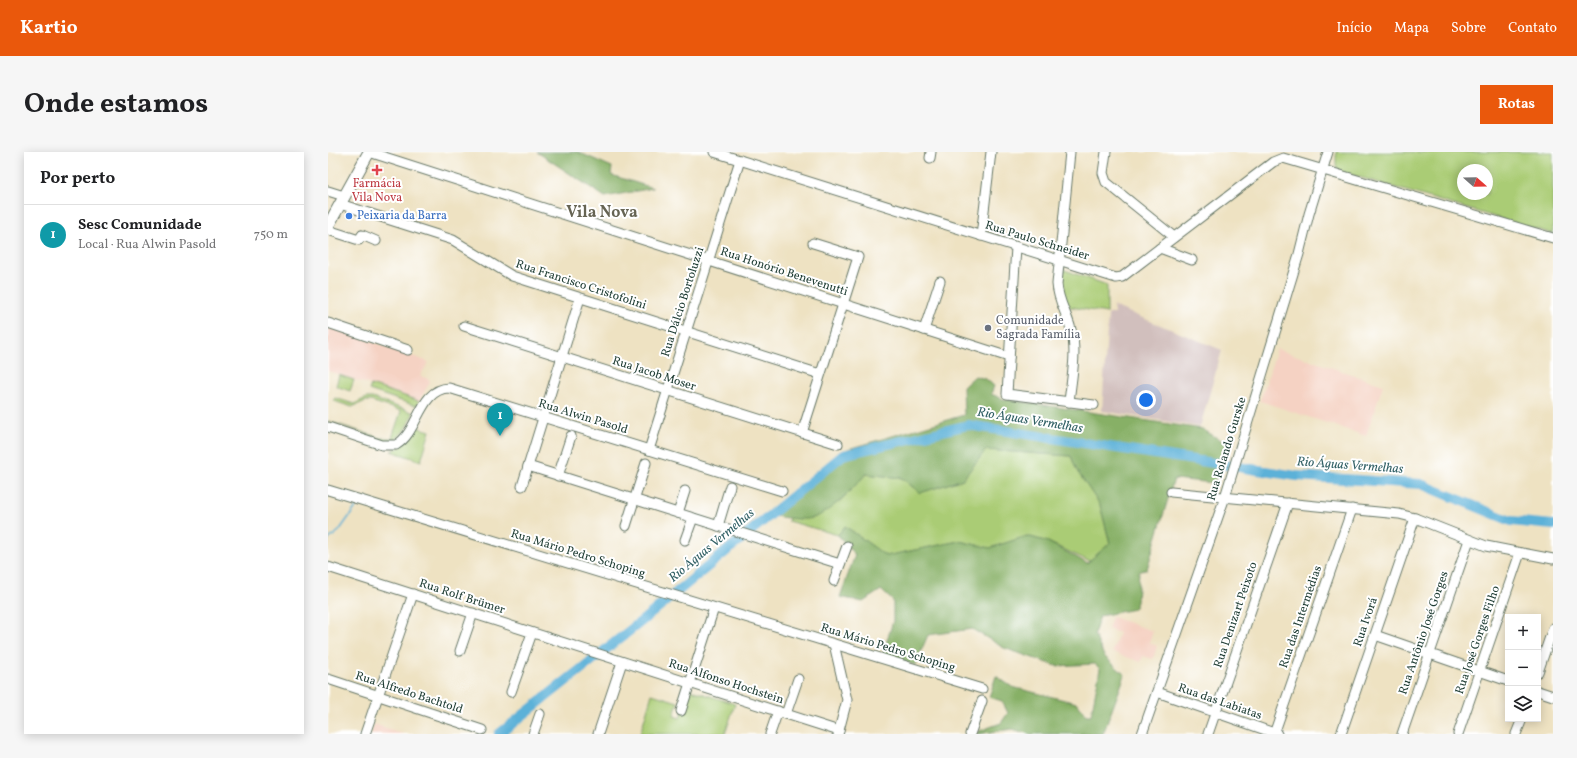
<!DOCTYPE html>
<html lang="pt">
<head>
<meta charset="utf-8">
<style>
  body { margin:0; font-family:Vollkorn,serif; background:#f6f6f6; color:#202124 }
  .controls { position:absolute; right:12px; bottom:12px; display:grid; overflow:hidden; border-radius:0px; box-shadow:0 2px 10px #0003 }
  .controls button { width:36px; height:36px; display:grid; place-items:center; padding:0; border:0; border-bottom:1px solid #e0e0e0; background:#fff; color:#202124; font:20px sans-serif }
  .compass { position:absolute; left:1129px; top:12px; width:36px; height:36px; border-radius:50%; background:#fff; box-shadow:0 2px 10px #0003; rotate:110deg }
  .you { position:absolute; left:818px; top:248px; width:14px; height:14px; margin:-10px; border:3px solid #fff; border-radius:50%; background:#1a73e8; box-shadow:0 0 0 6px #1a73e833 }
  .badge { display:grid; place-items:center; width:26px; height:26px; border-radius:50%; background:#ea580c; color:#fff; font-size:13px; font-weight:700 }
  .pin { position:absolute; translate:-50% -33px; filter:drop-shadow(0 1px 2px #0008) }
  .pin::after { content:''; position:absolute; top:21px; width:14px; height:12px; background:inherit; clip-path:polygon(0 0,100% 0,50% 100%) }
  .list { margin:0; padding:0; list-style:none }
  h2 { display:flex; justify-content:space-between; align-items:center; height:52px; margin:0; padding:0 16px; font-size:17px }
  h2 small { font-size:13px; font-weight:400; color:#757577 }
  .list li { display:grid; grid-template-columns:26px 1fr auto; gap:12px; align-items:center; box-sizing:border-box; height:60px; padding:0 16px; border-top:1px solid #e0e0e0 }
  .list b { display:block; font-size:15px; white-space:nowrap }
  .list p { margin:0; font-size:13px; white-space:nowrap; color:#757577 }
  .list em { font-size:13px; font-style:normal; color:#757577 }
  .icon { flex:none; width:22px; height:22px; fill:none; stroke:currentColor; stroke-width:2; stroke-linecap:round; stroke-linejoin:round }
  .map { position:relative; flex:none; width:1225px; height:582px; overflow:hidden; border-radius:0px }
  header { display:flex; align-items:center; gap:24px; box-sizing:border-box; height:56px; padding:0 20px; background:#ea580c; color:#fff }
  header strong { font-size:19px }
  nav { display:flex; gap:22px; margin-inline-start:auto; font-size:14px }
  .intro { display:flex; align-items:center; justify-content:space-between; box-sizing:border-box; height:96px; padding:0 24px }
  h1 { margin:0; font-size:28px }
  .button { padding:10px 18px; border-radius:0px; background:#ea580c; color:#fff; font-size:14px; font-weight:700 }
  main { display:flex; gap:24px; padding:0 24px }
  aside { flex:1; background:#fff; border-radius:0px; box-shadow:0 2px 10px #0003 }
  .map>svg:first-child { display:block }
  .built { fill:#f5d2c3 }
  .industrial { fill:#d1bfbd }
  .green { fill:#aacc75; stroke:#648454; fill-rule:evenodd }
  .forest { fill:#87b066; stroke:#53764d }
  .lines { fill:none; stroke-linecap:round; stroke-linejoin:round }
  .stream { stroke:#5cb1d8; stroke-width:1.5 }
  .river { stroke:#5cb1d8; stroke-width:10 }
  .minor-casing { stroke:#677766; stroke-width:11 }
  .major-casing { stroke:#677766; stroke-width:13 }
  .minor { stroke:#fff; stroke-width:9 }
  .major { stroke:#fff; stroke-width:11 }
  .health-dot { fill:#e0444e; stroke:#fff; stroke-width:1.5 }
  .shop-dot { fill:#3f7fe0; stroke:#fff; stroke-width:1.5 }
  .worship-dot { fill:#6b7280; stroke:#fff; stroke-width:1.5 }
  .labels { text-anchor:middle; dominant-baseline:central; stroke-width:4; stroke-linejoin:round; paint-order:stroke }
  .health-label { font-size:12px; fill:#be3a42; stroke:#fff }
  .shop-label { font-size:12px; fill:#366cbe; stroke:#fff; text-anchor:start }
  .street-label { font-size:12px; fill:#1f3d34; stroke:#fff }
  .worship-label { font-size:12px; fill:#5b616d; stroke:#fff; text-anchor:start }
  .water-label { font-size:13px; font-style:italic; fill:#316065; stroke:#fff }
  .district-label { font-size:16px; font-weight:bold; fill:#666453; stroke:#fff }
</style>
</head>
<body>
<header>
<strong>Kartio</strong>
<nav><a>Início</a><a>Mapa</a><a>Sobre</a><a>Contato</a></nav>
</header>
<div class="intro"><h1>Onde estamos</h1><a class="button">Rotas</a></div>
<main>
<aside>
<h2>Por perto<small></small></h2>
<ul class="list">
<li><span class="badge" style="background:#0f9aa8">1</span><div><b>Sesc Comunidade</b><p>Local · Rua Alwin Pasold</p></div><em>750 m</em></li>
</ul>
</aside>
<div class="map">
<svg width="1225" height="582" viewBox="0 0 1225 582">
  <rect width="100%" height="100%" fill="#fff"/>
  <filter id="ink" filterUnits="userSpaceOnUse"><feTurbulence type="fractalNoise" baseFrequency=".025" numOctaves="2"/><feDisplacementMap in="SourceGraphic" scale="8" xChannelSelector="R" yChannelSelector="G"/><feConvolveMatrix kernelMatrix="1 2 1 2 8 2 1 2 1" color-interpolation-filters="sRGB"/></filter>
  <filter id="wash" filterUnits="userSpaceOnUse"><feTurbulence type="fractalNoise" baseFrequency=".012" numOctaves="4" result="noise"/><feDisplacementMap in="SourceGraphic" scale="16" xChannelSelector="R" yChannelSelector="G"/><feGaussianBlur stdDeviation="0.9" result="paint"/><feColorMatrix in="noise" values="0 0 0 0 0 0 0 0 0 0 0 0 0 0 0 0 0 1.4 0 .05"/><feComposite in="paint" operator="in"/></filter>
  <g filter="url(#wash)">
    <rect width="100%" height="100%" fill="#eee2c2"/>
    <!-- built -->
    <g class="built">
      <polygon points="0,174 101,210 92,224 101,227 102,230 91,249 0,219"/>
      <polygon points="949,197 1055,233 1038,284 932,249"/>
      <polygon points="784,465 825,479 821,491 829,494 825,507 815,504 813,510 784,500 791,481 780,477"/>
      <polygon points="46,572 76,582 43,582"/>
    </g>
    <!-- industrial -->
    <polygon class="industrial" points="785,154 894,198 872,275 774,259 780,162 786,162"/>
    <!-- green -->
    <g class="green">
      <path d="M 1008,0 L 1225,0 L 1225,82 L 1014,20 L 1008,15 ZM 1135,18 L 1159,18 L 1159,42 L 1135,42 Z"/>
      <polygon points="734,117 779,133 779,161 737,154 731,133"/>
      <polygon points="11,223 26,228 22,239 8,234"/>
      <polygon points="43,233 86,247 92,250 88,254 41,238"/>
      <path d="M 7,246 L 26,252 L 38,246 L 44,246 L 84,260 L 85,262 C 78,275 73,290 57,289 L 0,269 L 53,286 L 64,286 L 73,259 L 43,249 L 38,249 L 24,255 L 6,249 Z"/>
      <polygon points="88,275 102,279 93,309 63,299 74,294"/>
      <polygon points="657,298 743,304 749,319 772,353 782,392 761,409 720,390 699,384 662,396 631,389 558,404 517,374 510,383 460,369 461,366 485,366 512,349 538,322 574,326 592,341 635,327"/>
      <polygon points="363,538 407,552 397,582 312,582 324,542 350,550 346,564 352,566"/>
    </g>
    <!-- forest -->
    <g class="forest">
      <polygon points="209,0 250,0 284,15 283,23 325,36 277,45"/>
      <path d="M 647,224 L 658,227 L 666,234 L 663,242 L 675,247 L 874,277 L 901,293 L 886,331 L 846,327 L 819,417 L 811,420 L 809,450 L 806,457 L 772,464 L 766,482 L 776,504 L 797,523 L 775,582 L 702,582 L 684,577 L 649,582 L 651,579 L 673,571 L 680,561 L 674,549 L 661,545 L 668,524 L 684,535 L 749,551 L 758,563 L 763,563 L 772,517 L 767,512 L 728,514 L 676,496 L 644,477 L 600,483 L 587,513 L 558,505 L 555,501 L 565,469 L 565,449 L 553,438 L 535,450 L 512,445 L 527,403 L 510,383 L 517,374 L 558,404 L 631,389 L 662,396 L 699,384 L 720,390 L 759,411 L 782,391 L 772,353 L 749,319 L 743,304 L 658,298 L 635,327 L 592,341 L 574,326 L 538,322 C 526,335 502,361 485,366 C 473,369 450,365 438,362 L 520,297 L 636,263 L 635,235 Z"/>
    </g>
    <g class="lines">
      <!-- stream -->
      <polyline class="stream" points="0,388 11,379 28,355"/>
      <!-- river -->
      <polyline class="river" points="171,582 315,468 515,303 640,273 969,324 1093,332 1183,369 1225,373"/>
    </g>
  </g>
  <g filter="url(#ink)">
    <g class="lines">
      <defs>
        <g id="minor">
          <polyline points="41,0 681,205"/>
          <polyline points="386,0 788,126 794,125 945,10 955,6 1225,86"/>
          <polyline points="778,0 775,21 778,30 846,85"/>
          <polyline points="602,6 603,0"/>
          <polyline points="0,39 16,44"/>
          <polyline points="12,52 125,88 184,124 492,222"/>
          <polyline points="0,78 31,88 34,83 48,89"/>
          <polyline points="653,84 663,0"/>
          <polyline points="688,95 679,242 766,253"/>
          <polyline points="832,96 864,108"/>
          <polyline points="0,171 80,198"/>
          <polyline points="136,174 510,292"/>
          <polyline points="596,178 612,129"/>
          <path d="M 741,250 C 743,230 749,201 744,182 C 741,164 730,151 729,132 L 742,0"/>
          <path d="M 0,275 L 54,293 L 68,293 C 91,280 91,237 121,236 L 454,339"/>
          <polyline points="474,281 530,105 485,91"/>
          <polyline points="321,298 412,8"/>
          <polyline points="200,314 512,412"/>
          <polyline points="230,324 243,284"/>
          <polyline points="194,334 252,146"/>
          <polyline points="0,338 654,537"/>
          <polyline points="843,340 1071,362 1087,366 1158,394 1225,407"/>
          <polyline points="350,361 357,339"/>
          <polyline points="298,374 318,311"/>
          <polyline points="390,374 402,334"/>
          <polyline points="357,388 365,366"/>
          <polyline points="0,415 511,579"/>
          <polyline points="506,429 519,394"/>
          <polyline points="1047,483 1180,529"/>
          <polyline points="506,492 519,548 510,582"/>
          <polyline points="132,499 145,461"/>
          <polyline points="1210,520 1225,476"/>
          <polyline points="0,527 154,578"/>
          <polyline points="1210,539 1225,544"/>
          <polyline points="183,540 204,481"/>
          <polyline points="829,540 949,582"/>
          <polyline points="353,559 386,456"/>
          <polyline points="458,562 470,527"/>
          <polyline points="37,582 85,442"/>
          <polyline points="205,582 212,562"/>
          <polyline points="270,582 294,510"/>
          <polyline points="442,582 450,559"/>
          <polyline points="642,582 654,549"/>
          <polyline points="814,582 897,345 971,102 981,62 1000,0"/>
          <polyline points="880,582 960,351"/>
          <polyline points="946,582 1024,357"/>
          <polyline points="1013,582 1087,366"/>
          <polyline points="1074,582 1141,388"/>
          <polyline points="1130,582 1192,401"/>
          <polyline points="1188,582 1194,567"/>
        </g>
        <polyline id="major" points="0,74 41,0"/>
      </defs>
      <!-- minor casing -->
      <use href="#minor" class="minor-casing"/>
      <!-- major casing -->
      <use href="#major" class="major-casing"/>
      <!-- minor -->
      <use href="#minor" class="minor"/>
      <!-- major -->
      <use href="#major" class="major"/>
    </g>
  </g>
  <!-- markers -->
  <path class="health-dot" d="M47 12h4v4h4v4h-4v4h-4v-4h-4v-4h4z"/>
  <circle class="shop-dot" cx="21" cy="64" r="4"/>
  <circle class="worship-dot" cx="660" cy="176" r="4"/>
  <g class="labels">
    <!-- health labels -->
    <g class="health-label">
      <text x="49" y="32">Farmácia<tspan x="49" dy="14">Vila Nova</tspan></text>
    </g>
    <!-- shop labels -->
    <g class="shop-label">
      <text x="29" y="64">Peixaria da Barra</text>
    </g>
    <!-- street labels -->
    <g class="street-label">
      <text transform="translate(709 89) rotate(17)">Rua Paulo Schneider</text>
      <text transform="translate(456 120) rotate(18)">Rua Honório Benevenutti</text>
      <text transform="translate(253 133) rotate(18)">Rua Francisco Cristofolini</text>
      <text transform="translate(355 150) rotate(-72)">Rua Dálcio Bortoluzzi</text>
      <text transform="translate(326 222) rotate(18)">Rua Jacob Moser</text>
      <text transform="translate(255 265) rotate(17)">Rua Alwin Pasold</text>
      <text transform="translate(899 297) rotate(-73)">Rua Rolando Gurske</text>
      <text transform="translate(250 402) rotate(17)">Rua Mário Pedro Schoping</text>
      <text transform="translate(134 445) rotate(18)">Rua Rolf Brümer</text>
      <text transform="translate(908 463) rotate(-71)">Rua Denizart Peixoto</text>
      <text transform="translate(973 465) rotate(-71)">Rua das Intermédias</text>
      <text transform="translate(1038 470) rotate(-71)">Rua Ivorá</text>
      <text transform="translate(1096 481) rotate(-71)">Rua Antônio José Gorges</text>
      <text transform="translate(1150 488) rotate(-71)">Rua José Gorges Filho</text>
      <text transform="translate(560 496) rotate(17)">Rua Mário Pedro Schoping</text>
      <text transform="translate(398 530) rotate(18)">Rua Alfonso Hochstein</text>
      <text transform="translate(81 541) rotate(18)">Rua Alfredo Bachtold</text>
      <text transform="translate(892 550) rotate(19)">Rua das Labiatas</text>
    </g>
    <!-- worship labels -->
    <g class="worship-label">
      <text x="668" y="169">Comunidade<tspan x="668" dy="14">Sagrada Família</tspan></text>
    </g>
    <!-- water labels -->
    <g class="water-label">
      <text transform="translate(702 269) rotate(9)">Rio Águas Vermelhas</text>
      <text transform="translate(1022 314) rotate(4)">Rio Águas Vermelhas</text>
      <text transform="translate(384 394) rotate(-40)">Rio Águas Vermelhas</text>
    </g>
    <!-- district labels -->
    <g class="district-label">
      <text x="274" y="61">Vila Nova</text>
    </g>
  </g>
</svg>
<div class="controls">
<button>+</button>
<button>−</button>
<button><svg class="icon" aria-label="layers" viewBox="0 0 24 24"><path d="M12 4l9 5-9 5-9-5zM3 14l9 5 9-5"/></svg></button>
</div>
<svg class="compass" viewBox="-18 -18 36 36"><path d="M0-13l5 13h-10z" fill="#e53935"/><path d="M0 13l5-13h-10z" fill="#757577"/></svg>
<div class="you"></div>
<div class="pin badge" style="left:172px;top:284px;background:#0f9aa8">1</div>
</div>
</main>
</body>
</html>
